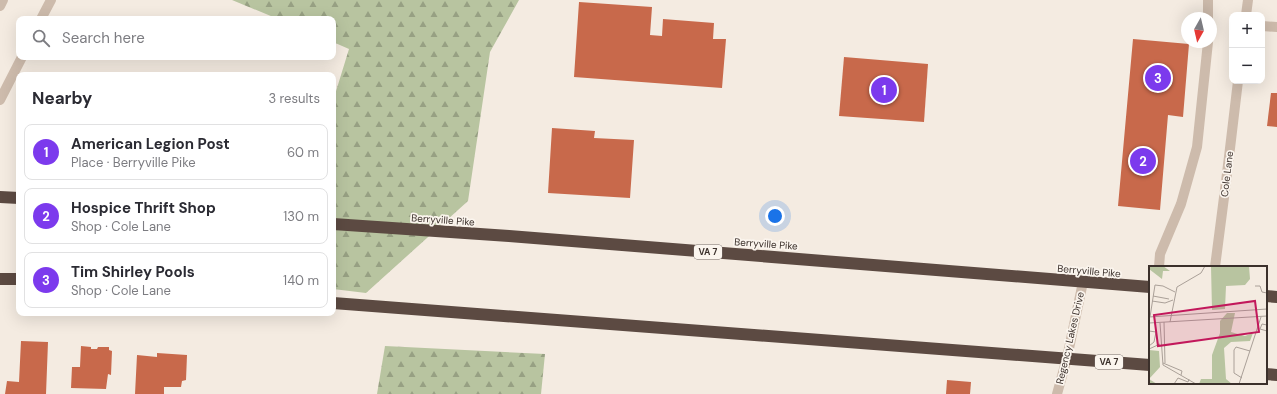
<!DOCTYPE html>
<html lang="en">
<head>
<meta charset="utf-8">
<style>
  body { margin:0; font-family:"DM Sans",sans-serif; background:#f7f7f7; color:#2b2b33 }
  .controls { position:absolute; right:12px; top:12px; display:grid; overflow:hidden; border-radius:8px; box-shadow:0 4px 16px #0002 }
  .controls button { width:36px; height:36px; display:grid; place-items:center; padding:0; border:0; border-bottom:1px solid #e1e1e2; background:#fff; color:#2b2b33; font:20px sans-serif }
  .compass { position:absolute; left:1181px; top:12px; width:36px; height:36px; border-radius:50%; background:#fff; box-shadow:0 4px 16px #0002; rotate:188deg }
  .you { position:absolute; left:775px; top:216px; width:14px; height:14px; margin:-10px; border:3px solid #fff; border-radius:50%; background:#1a73e8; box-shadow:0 0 0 6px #1a73e833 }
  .badge { display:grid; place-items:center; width:26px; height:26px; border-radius:50%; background:#7c3aed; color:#fff; font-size:13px; font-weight:700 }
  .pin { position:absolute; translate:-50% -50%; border:2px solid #fff; box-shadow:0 1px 4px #0006 }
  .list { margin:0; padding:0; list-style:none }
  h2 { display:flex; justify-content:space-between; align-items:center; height:52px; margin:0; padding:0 16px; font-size:17px }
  h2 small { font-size:13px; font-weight:400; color:#7c7c81 }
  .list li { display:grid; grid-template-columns:26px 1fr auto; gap:12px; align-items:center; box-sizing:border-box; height:56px; margin:0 8px 8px; padding:0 8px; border:1px solid #e1e1e2; border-radius:8px }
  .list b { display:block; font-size:15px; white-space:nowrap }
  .list p { margin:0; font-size:13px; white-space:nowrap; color:#7c7c81 }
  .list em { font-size:13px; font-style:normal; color:#7c7c81 }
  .icon { flex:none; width:22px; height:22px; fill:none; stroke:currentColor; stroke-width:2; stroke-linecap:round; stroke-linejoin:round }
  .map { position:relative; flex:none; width:1277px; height:394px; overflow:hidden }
  .search { position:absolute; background:#fff; box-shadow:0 4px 16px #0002; left:16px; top:16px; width:320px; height:44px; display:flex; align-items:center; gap:10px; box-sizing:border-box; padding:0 14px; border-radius:8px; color:#7c7c81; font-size:15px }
  .panel { position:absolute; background:#fff; box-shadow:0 4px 16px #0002; left:16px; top:72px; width:320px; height:244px; border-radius:8px }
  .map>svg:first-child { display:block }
  .forest { fill:url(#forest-firs) }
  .building { fill:#c8694b }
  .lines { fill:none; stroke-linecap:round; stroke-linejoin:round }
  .minor { stroke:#cdbbac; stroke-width:10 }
  .highway { stroke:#5c4a42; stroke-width:12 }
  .labels { text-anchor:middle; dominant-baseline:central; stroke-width:3.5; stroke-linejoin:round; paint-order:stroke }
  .shield { fill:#fbf5ee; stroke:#756b66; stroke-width:1 }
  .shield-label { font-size:9px; font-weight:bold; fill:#3b302b }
  .street-label { font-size:10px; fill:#3b302b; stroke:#fbf5ee }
  .inset-road { fill:none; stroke:#aaa098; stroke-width:1 }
  .view { fill:#c2185b; fill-opacity:0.15; stroke:#c2185b; stroke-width:2 }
  .inset-edge { fill:none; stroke:#3b302b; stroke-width:2 }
</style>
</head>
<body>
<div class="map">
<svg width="1277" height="394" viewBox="0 0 1277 394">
  <defs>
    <pattern id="forest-firs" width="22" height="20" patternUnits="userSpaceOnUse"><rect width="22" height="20" fill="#b8c4a0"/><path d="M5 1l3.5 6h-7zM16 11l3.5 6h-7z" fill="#97a083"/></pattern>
  </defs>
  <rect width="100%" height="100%" fill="#f4ebe1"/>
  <!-- forest -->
  <g class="forest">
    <polygon points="232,0 519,0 490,52 468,201 366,293 333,289 333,101 349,49 333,42 333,19 278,19"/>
    <polygon points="385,346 545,354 541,394 377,394"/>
  </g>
  <!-- building -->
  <g class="building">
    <polygon points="579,2 652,7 650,35 662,36 663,19 714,23 713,39 726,39 722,88 574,77"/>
    <polygon points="1133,39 1189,44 1183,117 1168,115 1160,210 1118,206"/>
    <polygon points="844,57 928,64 924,122 839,116"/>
    <polygon points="1271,93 1277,93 1277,127 1267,126"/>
    <polygon points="552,128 595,131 594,138 634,140 630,198 548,193"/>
    <polygon points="21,341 48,342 46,394 5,394 7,381 19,382"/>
    <polygon points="81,346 91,347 91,349 97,349 98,347 109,347 109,350 112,351 111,375 108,374 106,389 71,388 72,367 80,367"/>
    <polygon points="157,353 187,355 186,380 182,381 181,387 164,387 164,394 135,394 137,355 157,357"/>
    <polygon points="947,380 971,382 970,394 946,394"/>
  </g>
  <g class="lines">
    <!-- minor -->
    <g class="minor">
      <polyline points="1208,0 1208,18"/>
      <polyline points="0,6 3,0"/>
      <polyline points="1246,15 1248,0"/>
      <polyline points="41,19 51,0"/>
      <polyline points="1262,26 1277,27"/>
      <polyline points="0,100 22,57"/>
      <polyline points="1159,267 1160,254 1181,204 1197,147 1208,42"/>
      <polyline points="1215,267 1226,182 1238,81"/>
      <polyline points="1057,394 1067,358 1083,282"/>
    </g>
    <!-- highway -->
    <g class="highway">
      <polyline points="0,197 19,198"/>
      <polyline points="333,224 509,236 1150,287"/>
      <polyline points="0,279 19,279"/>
      <polyline points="1266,296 1277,297"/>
      <polyline points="333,303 1150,365"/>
      <polyline points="1266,374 1277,375"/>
    </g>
  </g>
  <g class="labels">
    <!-- shield labels -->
    <g class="shield">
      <rect x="694" y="245" width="28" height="14" rx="3"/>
      <rect x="1095" y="355" width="28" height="14" rx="3"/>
    </g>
    <g class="shield-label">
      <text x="708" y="252">VA 7</text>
      <text x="1109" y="362">VA 7</text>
    </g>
    <!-- street labels -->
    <g class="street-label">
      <text transform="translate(1227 174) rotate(-83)">Cole Lane</text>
      <text transform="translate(443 220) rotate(4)">Berryville Pike</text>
      <text transform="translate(766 244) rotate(4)">Berryville Pike</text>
      <text transform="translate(1089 271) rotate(5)">Berryville Pike</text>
      <text transform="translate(1070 338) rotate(-77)">Regency Lakes Drive</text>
    </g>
  </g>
  <!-- overview -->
  <g transform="translate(1149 266)">
    <rect width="118" height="118" fill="#f4ebe1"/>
    <path d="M 0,0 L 14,0 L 21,5 L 14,5 L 13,13 L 0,3 ZM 62,0 L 100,0 L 101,13 L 96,19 L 77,20 L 76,43 L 63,44 ZM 78,47 L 86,47 L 82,66 L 96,70 L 104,67 L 101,75 L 82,76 L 75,82 L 77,113 L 83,118 L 50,118 L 52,113 L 63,113 L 63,89 L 71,67 L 71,55 ZM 0,84 L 10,85 L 11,101 L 0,113 L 8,118 L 0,118 Z" fill="#b8c4a0"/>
    <path class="inset-road" d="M 106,20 L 111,20 L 113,26 L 118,27M 4,30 L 20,33M 3,35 L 16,37 L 24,34M 0,51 L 118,43M 1,51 L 6,19 L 14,20 L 26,26M 15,56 L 16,97M 21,56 L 28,21 L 52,7 L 56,0M 0,57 L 118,50M 11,57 L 14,99 L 47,118M 118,59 L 113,58 L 111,63 L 118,65M 0,65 L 7,66 L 5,76 L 0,80M 0,83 L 11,78M 14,97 L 33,105 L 32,109M 93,112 L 85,107 L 85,84 L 87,81 L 101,85M 25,118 L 29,112 L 39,116 L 40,113M 90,118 L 112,51"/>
    <path class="view" d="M 106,35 L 110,66 L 9,80 L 5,49 Z"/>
    <rect width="118" height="118" class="inset-edge"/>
  </g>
</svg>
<div class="controls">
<button>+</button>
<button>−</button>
</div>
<svg class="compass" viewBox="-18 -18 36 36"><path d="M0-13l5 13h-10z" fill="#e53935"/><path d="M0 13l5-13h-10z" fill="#7c7c81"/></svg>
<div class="you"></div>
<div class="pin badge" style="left:884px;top:90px">1</div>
<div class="pin badge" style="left:1143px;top:161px">2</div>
<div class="pin badge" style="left:1158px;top:78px">3</div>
<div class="search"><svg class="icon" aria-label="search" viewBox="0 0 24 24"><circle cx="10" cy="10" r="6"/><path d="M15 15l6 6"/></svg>Search here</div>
<section class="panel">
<h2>Nearby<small>3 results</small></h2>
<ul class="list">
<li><span class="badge">1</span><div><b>American Legion Post</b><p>Place · Berryville Pike</p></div><em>60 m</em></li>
<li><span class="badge">2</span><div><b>Hospice Thrift Shop</b><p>Shop · Cole Lane</p></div><em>130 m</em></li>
<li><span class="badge">3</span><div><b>Tim Shirley Pools</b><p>Shop · Cole Lane</p></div><em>140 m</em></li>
</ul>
</section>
</div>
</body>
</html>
